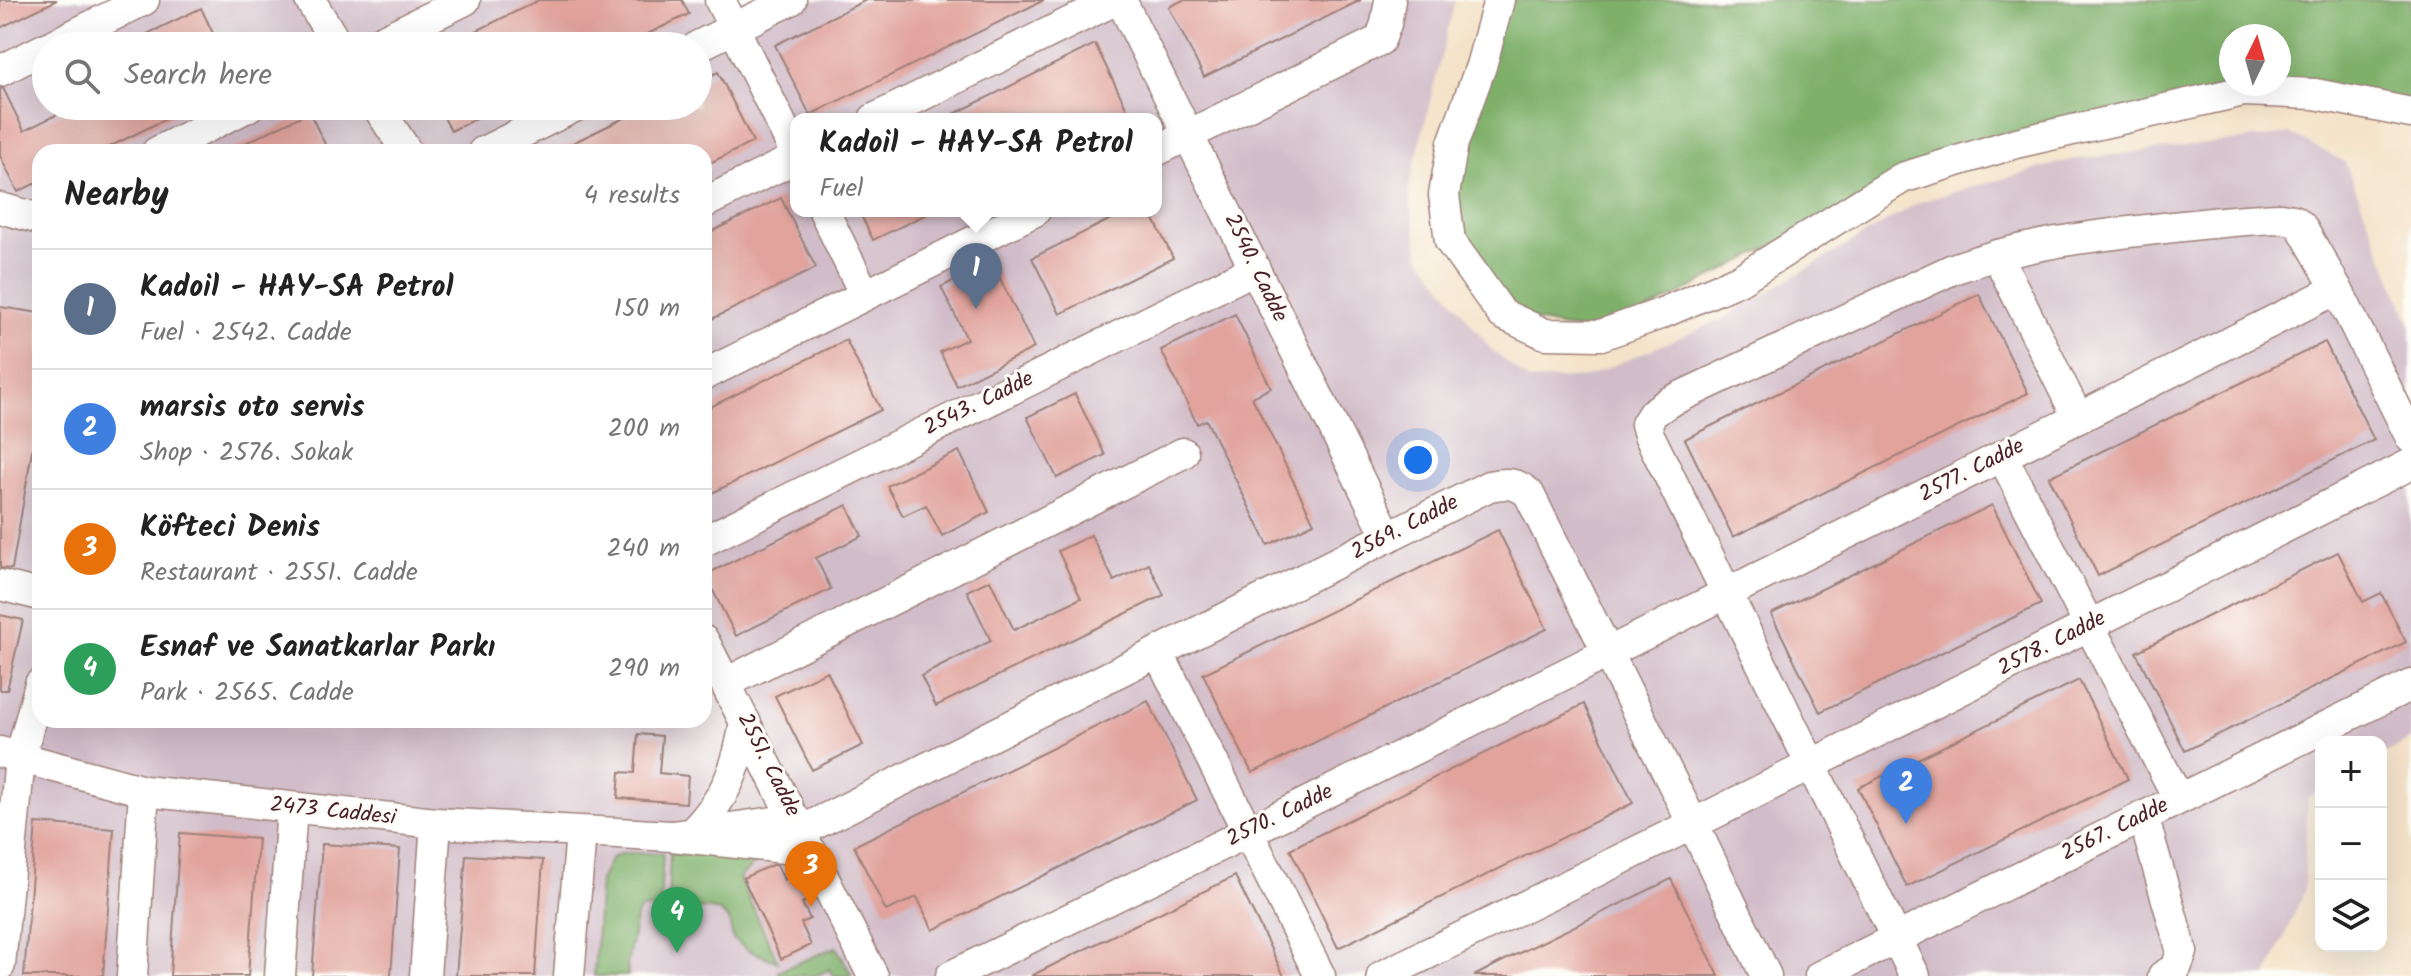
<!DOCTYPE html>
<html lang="en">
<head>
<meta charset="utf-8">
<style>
  body { margin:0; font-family:Kalam,sans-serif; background:#f6f6f6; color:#222 }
  .controls { position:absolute; right:24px; bottom:24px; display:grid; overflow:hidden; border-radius:16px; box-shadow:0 8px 32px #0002 }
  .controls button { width:72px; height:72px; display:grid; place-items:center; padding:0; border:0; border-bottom:2px solid #e0e0e0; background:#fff; color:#222; font:40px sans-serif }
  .compass { position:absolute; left:2219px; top:24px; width:72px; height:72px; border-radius:50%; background:#fff; box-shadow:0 8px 32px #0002; rotate:5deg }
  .you { position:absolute; left:1418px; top:460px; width:28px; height:28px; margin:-20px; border:6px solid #fff; border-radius:50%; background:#1a73e8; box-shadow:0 0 0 12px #1a73e833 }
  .badge { display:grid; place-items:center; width:52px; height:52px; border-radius:50%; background:#b5179e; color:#fff; font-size:26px; font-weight:700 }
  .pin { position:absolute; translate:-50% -66px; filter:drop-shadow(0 2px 4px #0008) }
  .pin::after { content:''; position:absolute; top:42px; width:28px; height:24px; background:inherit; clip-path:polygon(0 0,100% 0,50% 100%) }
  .popup { position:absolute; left:790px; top:113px; width:372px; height:104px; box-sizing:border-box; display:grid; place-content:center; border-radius:16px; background:#fff; filter:drop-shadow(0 2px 6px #0005); font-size:26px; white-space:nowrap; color:#767676 }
  .popup b { font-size:30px; color:#222 }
  .popup::after { content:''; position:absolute; left:50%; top:100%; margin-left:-16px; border:16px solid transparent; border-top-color:#fff }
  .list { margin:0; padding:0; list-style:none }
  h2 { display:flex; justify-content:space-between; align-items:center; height:104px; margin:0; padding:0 32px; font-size:34px }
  h2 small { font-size:26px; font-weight:400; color:#767676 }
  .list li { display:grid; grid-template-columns:52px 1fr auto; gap:24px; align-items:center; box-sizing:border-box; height:120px; padding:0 32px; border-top:2px solid #e0e0e0 }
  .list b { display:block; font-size:30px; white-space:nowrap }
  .list p { margin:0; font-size:26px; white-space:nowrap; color:#767676 }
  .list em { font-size:26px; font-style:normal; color:#767676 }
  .icon { flex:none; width:44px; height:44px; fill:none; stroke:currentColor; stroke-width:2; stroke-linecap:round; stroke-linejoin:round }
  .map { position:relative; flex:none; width:2411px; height:976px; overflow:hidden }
  .search { position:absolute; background:#fff; box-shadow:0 8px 32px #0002; left:32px; top:32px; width:680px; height:88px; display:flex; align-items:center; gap:20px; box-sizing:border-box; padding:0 28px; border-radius:44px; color:#767676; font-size:30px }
  .panel { position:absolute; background:#fff; box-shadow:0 8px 32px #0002; left:32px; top:144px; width:680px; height:584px; border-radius:24px }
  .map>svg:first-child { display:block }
  .industrial { fill:#d1bdc9; fill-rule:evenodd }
  .forest { fill:#7fb06a; stroke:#64684a; stroke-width:2; fill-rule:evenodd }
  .building { fill:#e1a39c }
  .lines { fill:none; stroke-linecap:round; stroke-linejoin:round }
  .minor-casing { stroke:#9f817a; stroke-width:33 }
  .minor { stroke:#fff; stroke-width:30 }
  .labels { text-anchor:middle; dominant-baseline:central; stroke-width:6; stroke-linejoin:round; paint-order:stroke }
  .street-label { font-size:22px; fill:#4a1f2b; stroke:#fdfcf7 }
</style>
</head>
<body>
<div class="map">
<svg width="2411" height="976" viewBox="0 0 2411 976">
  <rect width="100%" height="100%" fill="#fdfcf7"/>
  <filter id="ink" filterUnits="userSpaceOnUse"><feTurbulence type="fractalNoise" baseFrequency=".0125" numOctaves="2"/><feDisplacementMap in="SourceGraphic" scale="16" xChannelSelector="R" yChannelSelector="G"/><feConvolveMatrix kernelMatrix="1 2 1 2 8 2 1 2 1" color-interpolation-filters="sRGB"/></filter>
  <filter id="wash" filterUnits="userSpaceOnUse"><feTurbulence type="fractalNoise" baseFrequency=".006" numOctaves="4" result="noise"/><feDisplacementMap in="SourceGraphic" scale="32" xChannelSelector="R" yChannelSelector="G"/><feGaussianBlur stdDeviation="1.8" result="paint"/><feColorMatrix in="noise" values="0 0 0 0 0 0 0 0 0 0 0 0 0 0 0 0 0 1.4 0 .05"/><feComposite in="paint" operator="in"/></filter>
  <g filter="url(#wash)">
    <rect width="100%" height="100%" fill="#f4e3c9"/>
    <!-- industrial -->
    <path class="industrial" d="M 0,0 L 1455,0 L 1408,191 L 1420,256 L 1489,347 L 1529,381 L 1586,377 L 1721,320 L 1919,202 L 2071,160 L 2290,134 L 2345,162 L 2411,326 L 2411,739 L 2381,756 L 2381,742 L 2321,742 L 2321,790 L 2307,798 L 2304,892 L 2267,976 L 0,976 ZM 46,46 L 698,46 L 698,106 L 46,106 ZM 796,119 L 1156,119 L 1156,211 L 796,211 ZM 40,152 L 704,152 L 704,720 L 40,720 Z"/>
    <!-- forest -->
    <g class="forest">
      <path d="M 1499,0 L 2411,0 L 2411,113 L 2244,91 L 1902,178 L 1601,335 L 1502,314 L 1450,241 L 1453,143 ZM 2231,36 L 2279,36 L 2279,84 L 2231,84 Z"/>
      <polygon points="623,853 663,853 660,907 642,909 637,913 627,964 628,976 594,976 600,881 611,858"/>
      <polygon points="670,853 761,858 739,878 778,962 748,950 733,939 729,920 719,911 710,909 668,906"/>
      <polygon points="836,947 852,976 833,976 829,969 816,976 778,976 779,971"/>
    </g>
    <g id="blocks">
      <!-- building -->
      <g class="building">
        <polygon points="0,0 57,0 0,28"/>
        <polygon points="539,0 682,0 689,14 623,46 446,46"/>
        <polygon points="866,0 1044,0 810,115 775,45"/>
        <polygon points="1183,0 1361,0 1204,77 1169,7"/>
        <polygon points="201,8 219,46 122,46"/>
        <polygon points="1095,44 1130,115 1121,119 944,119"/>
        <polygon points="718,72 753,142 716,160 704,166 704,152 554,152 649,106 698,106 698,82"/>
        <polygon points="3,88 24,131 74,106 192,106 99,152 40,152 40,181 18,192 0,156 0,89"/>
        <polygon points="438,106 501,106 451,131"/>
        <polygon points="309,112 329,152 227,152"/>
        <polygon points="781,198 816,268 704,323 704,235"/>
        <polygon points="859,211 933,211 873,240"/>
        <polygon points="1127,211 1150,211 1173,258 1060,314 1032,258"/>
        <polygon points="992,262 1034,348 957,386 940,352 967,339 941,287"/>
        <polygon points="1979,294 2028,393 1733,537 1685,439"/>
        <polygon points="0,307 40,313 40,403 12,569 0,568"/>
        <polygon points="1235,314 1271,388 1252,397 1314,523 1268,545 1206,420 1197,424 1161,350"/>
        <polygon points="846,340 881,410 704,497 704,410"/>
        <polygon points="2325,342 2374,440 2098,576 2049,477"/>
        <polygon points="1075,394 1105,455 1057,478 1027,417"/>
        <polygon points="959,451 989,512 942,536 926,505 903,516 887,486"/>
        <polygon points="847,505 862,536 816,558 831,589 736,636 705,575"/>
        <polygon points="1992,505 2041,604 1820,712 1771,614"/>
        <polygon points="1498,530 1547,629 1252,773 1203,674"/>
        <polygon points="1091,535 1114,581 1149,564 1164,595 936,706 921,676 991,641 967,591 990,580 1014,630 1081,598 1058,551"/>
        <polygon points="2338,552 2363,602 2381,593 2406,642 2185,751 2136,652"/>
        <polygon points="0,615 23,620 7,690 0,690"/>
        <polygon points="827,671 863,745 812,770 775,696"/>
        <polygon points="2079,680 2128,779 1907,887 1858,788"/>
        <polygon points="1148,701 1197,800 933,930 917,897 886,911 854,846"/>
        <polygon points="1584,704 1633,803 1338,948 1290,849"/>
        <polygon points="638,734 662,736 659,773 688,776 686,803 618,798 620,772 635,773"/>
        <polygon points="36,823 114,829 103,976 24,976"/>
        <polygon points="180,833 258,839 248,976 170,976"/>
        <polygon points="322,844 400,849 391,976 312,976"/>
        <polygon points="466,855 543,860 535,976 456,976"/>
        <polygon points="772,865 777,865 784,880 798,873 810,899 802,903 810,919 801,923 811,945 781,959 743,878"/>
        <polygon points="1235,876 1284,976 1031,976 1069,957"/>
        <polygon points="1671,879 1719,976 1474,976 1505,960"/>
      </g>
    </g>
  </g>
  <g filter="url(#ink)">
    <use href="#blocks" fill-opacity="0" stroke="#9f817a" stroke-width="2"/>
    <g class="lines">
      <defs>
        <g id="minor">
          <polyline points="310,0 338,46"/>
          <polyline points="720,0 796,154"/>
          <polyline points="1121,0 1388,537"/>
          <polyline points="1499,0 1481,66 1453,143 1444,195 1450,241 1502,314 1545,334 1601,335 1660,314 1739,280 1902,178 2016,143 2244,91 2315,94 2411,113"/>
          <polyline points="51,46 144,0"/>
          <polyline points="371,46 465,0"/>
          <polyline points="698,46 791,0"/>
          <polyline points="0,71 46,48"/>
          <polyline points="377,106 407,152"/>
          <polyline points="874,119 1115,0"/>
          <polyline points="1156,151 1380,40 1386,24 1390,0"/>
          <polyline points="157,152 249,106"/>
          <polyline points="483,152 576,106"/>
          <polyline points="704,203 796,158"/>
          <polyline points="0,208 40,219"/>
          <polyline points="824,211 865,295"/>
          <polyline points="1997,255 2078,418"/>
          <polyline points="704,375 1035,211"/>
          <polyline points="2002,456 2178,798"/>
          <polyline points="704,541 1255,269"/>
          <polyline points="0,585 40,595"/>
          <polyline points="704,641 873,976"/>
          <polyline points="1158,652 1320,976"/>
          <polyline points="726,683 1183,453"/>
          <polyline points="0,752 144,791 436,823 672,836"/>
          <polyline points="2143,816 2182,952 2176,968 2163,976"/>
          <polyline points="795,819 672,836 811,851"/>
          <path d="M 801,831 L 1489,486 C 1505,483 1517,482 1529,494 L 1693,824 L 1766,976"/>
          <path d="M 692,833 C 725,800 738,768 745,721"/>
          <polyline points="0,965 20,758 40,684"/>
          <polyline points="132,976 144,791"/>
          <polyline points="280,976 292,808"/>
          <polyline points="425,976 436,823"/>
          <polyline points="569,976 581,832"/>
          <polyline points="951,976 1248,832 2337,289"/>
          <polyline points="1382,976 1693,824 2411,464"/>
          <polyline points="1820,976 2411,685"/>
          <path d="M 1915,976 L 1649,435 L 1646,424 L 1653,413 L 1669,402 L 1953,269 C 2021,244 2092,236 2164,228 C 2203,224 2242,219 2281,218 L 2294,220 L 2301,226 L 2337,289 L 2411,438"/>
        </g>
      </defs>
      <!-- minor casing -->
      <use href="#minor" class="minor-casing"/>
      <!-- minor -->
      <use href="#minor" class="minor"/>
    </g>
  </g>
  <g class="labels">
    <!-- street labels -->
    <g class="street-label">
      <text transform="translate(1255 268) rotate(64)">2540. Cadde</text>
      <text transform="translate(979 404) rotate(-26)">2543. Cadde</text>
      <text transform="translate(1972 471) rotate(-27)">2577. Cadde</text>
      <text transform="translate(1405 528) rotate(-27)">2569. Cadde</text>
      <text transform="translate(2052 644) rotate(-27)">2578. Cadde</text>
      <text transform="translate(768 765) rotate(63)">2551. Cadde</text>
      <text transform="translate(333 812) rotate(6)">2473 Caddesi</text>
      <text transform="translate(1280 816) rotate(-26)">2570. Cadde</text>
      <text transform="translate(2115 830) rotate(-26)">2567. Cadde</text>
    </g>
  </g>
</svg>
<div class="controls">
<button>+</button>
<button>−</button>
<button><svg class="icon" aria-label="layers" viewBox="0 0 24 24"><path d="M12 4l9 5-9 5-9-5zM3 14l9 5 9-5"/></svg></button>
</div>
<svg class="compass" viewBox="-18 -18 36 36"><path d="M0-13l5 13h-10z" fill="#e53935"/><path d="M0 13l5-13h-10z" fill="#767676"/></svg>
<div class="you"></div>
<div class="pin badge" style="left:976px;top:309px;background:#5c6f8a">1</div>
<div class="popup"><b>Kadoil - HAY-SA Petrol</b>Fuel</div>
<div class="pin badge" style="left:1906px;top:824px;background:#3f7fe0">2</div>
<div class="pin badge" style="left:811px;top:907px;background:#e8710a">3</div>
<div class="pin badge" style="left:677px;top:953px;background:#2e9e5b">4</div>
<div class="search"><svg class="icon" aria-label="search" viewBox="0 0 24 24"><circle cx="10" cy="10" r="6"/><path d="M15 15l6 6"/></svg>Search here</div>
<section class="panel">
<h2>Nearby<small>4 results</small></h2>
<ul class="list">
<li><span class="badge" style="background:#5c6f8a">1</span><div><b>Kadoil - HAY-SA Petrol</b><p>Fuel · 2542. Cadde</p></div><em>150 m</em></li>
<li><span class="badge" style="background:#3f7fe0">2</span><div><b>marsis oto servis</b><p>Shop · 2576. Sokak</p></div><em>200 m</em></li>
<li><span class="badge" style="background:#e8710a">3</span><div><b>Köfteci Denis</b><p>Restaurant · 2551. Cadde</p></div><em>240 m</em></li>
<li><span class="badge" style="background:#2e9e5b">4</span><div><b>Esnaf ve Sanatkarlar Parkı</b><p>Park · 2565. Cadde</p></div><em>290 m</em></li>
</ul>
</section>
</div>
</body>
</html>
